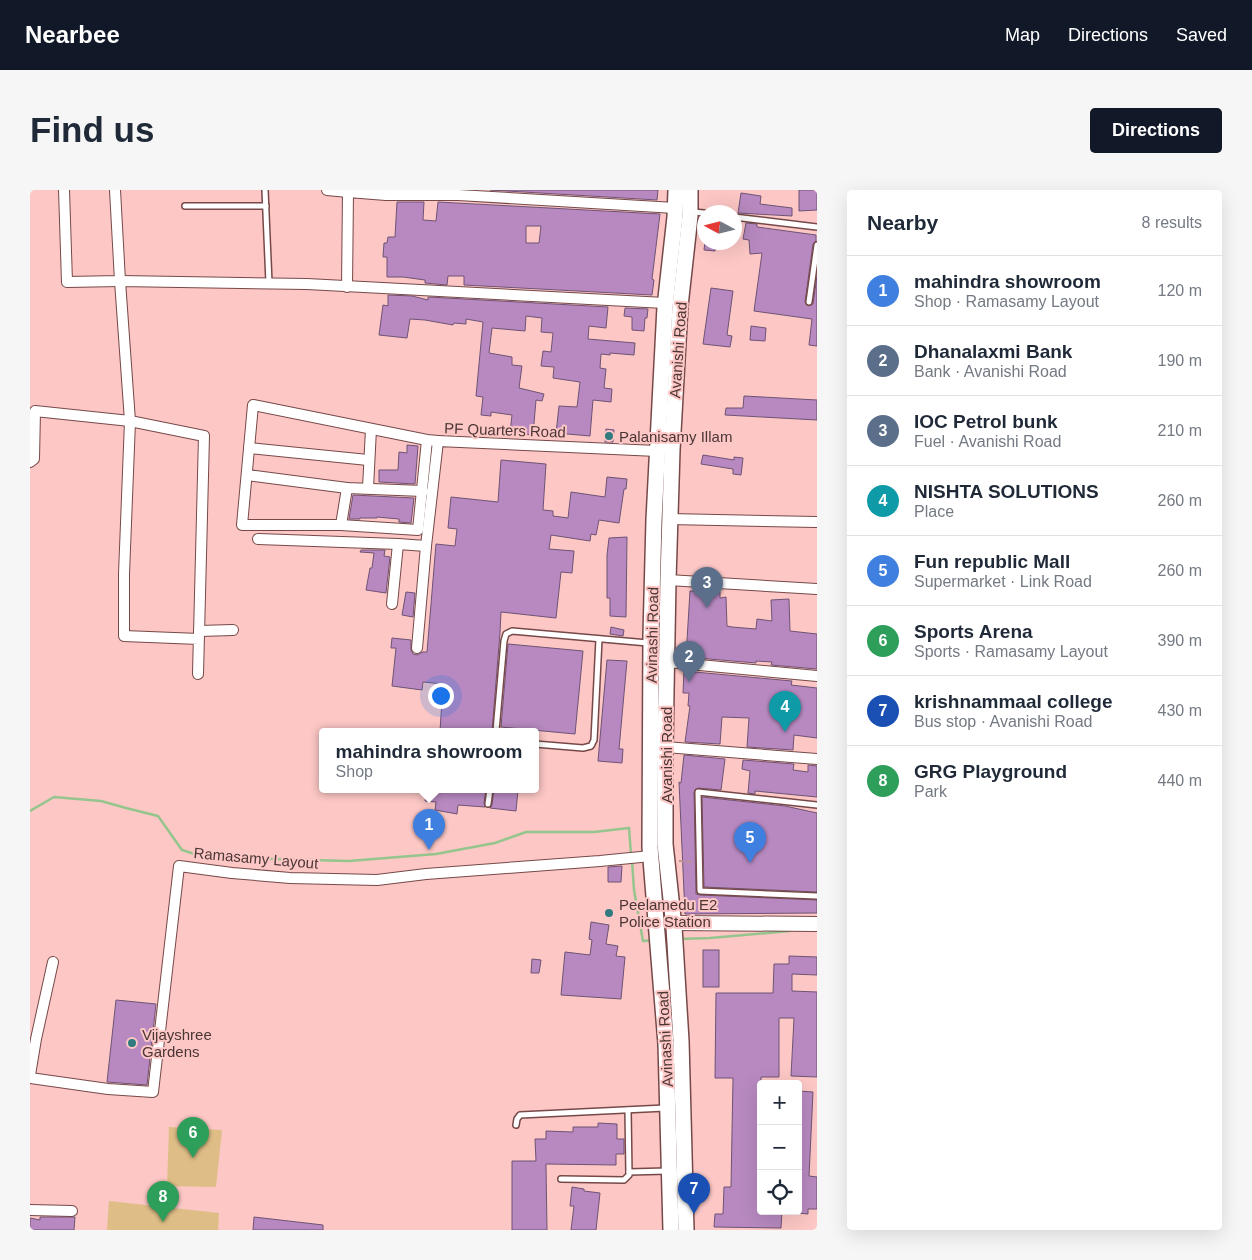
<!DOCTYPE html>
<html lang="en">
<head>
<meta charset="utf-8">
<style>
  body { margin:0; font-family:Helvetica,sans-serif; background:#f6f6f7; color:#1f2937 }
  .controls { position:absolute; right:15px; bottom:15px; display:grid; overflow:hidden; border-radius:5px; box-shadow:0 5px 20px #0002 }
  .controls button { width:45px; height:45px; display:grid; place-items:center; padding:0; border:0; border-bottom:1px solid #e0e1e3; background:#fff; color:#1f2937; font:25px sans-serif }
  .compass { position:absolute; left:667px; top:15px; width:45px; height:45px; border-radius:50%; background:#fff; box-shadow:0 5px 20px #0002; rotate:277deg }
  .you { position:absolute; left:410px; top:505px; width:18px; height:18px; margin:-12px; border:4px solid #fff; border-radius:50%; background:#1a73e8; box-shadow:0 0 0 8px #1a73e833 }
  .badge { display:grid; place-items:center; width:32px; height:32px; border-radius:50%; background:#111827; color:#fff; font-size:16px; font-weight:700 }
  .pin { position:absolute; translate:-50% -41px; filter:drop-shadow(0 1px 2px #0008) }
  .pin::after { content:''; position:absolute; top:26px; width:18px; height:15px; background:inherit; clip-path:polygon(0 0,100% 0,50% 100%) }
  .popup { position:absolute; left:289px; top:538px; width:220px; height:65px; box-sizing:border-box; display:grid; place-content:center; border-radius:5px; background:#fff; filter:drop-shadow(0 1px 4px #0005); font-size:16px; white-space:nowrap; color:#747a83 }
  .popup b { font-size:19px; color:#1f2937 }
  .popup::after { content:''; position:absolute; left:50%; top:100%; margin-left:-10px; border:10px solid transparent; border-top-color:#fff }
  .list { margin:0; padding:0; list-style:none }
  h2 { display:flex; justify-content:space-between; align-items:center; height:65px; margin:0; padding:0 20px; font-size:21px }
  h2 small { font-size:16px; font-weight:400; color:#747a83 }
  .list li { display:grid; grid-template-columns:32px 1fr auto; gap:15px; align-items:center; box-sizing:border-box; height:70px; padding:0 20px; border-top:1px solid #e0e1e3 }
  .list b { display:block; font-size:19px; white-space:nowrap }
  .list p { margin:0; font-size:16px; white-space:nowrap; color:#747a83 }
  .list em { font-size:16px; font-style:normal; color:#747a83 }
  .icon { flex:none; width:28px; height:28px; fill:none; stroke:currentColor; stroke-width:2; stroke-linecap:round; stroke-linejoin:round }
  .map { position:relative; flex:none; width:787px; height:1040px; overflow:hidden; border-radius:5px }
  header { display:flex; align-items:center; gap:30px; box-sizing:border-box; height:70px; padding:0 25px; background:#111827; color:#fff }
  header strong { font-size:24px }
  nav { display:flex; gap:28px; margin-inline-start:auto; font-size:18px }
  .intro { display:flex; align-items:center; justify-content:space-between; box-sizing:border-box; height:120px; padding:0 30px }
  h1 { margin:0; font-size:35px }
  .button { padding:12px 22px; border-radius:5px; background:#111827; color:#fff; font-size:18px; font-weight:700 }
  main { display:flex; gap:30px; padding:0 30px }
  aside { flex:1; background:#fff; border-radius:5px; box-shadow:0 5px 20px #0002 }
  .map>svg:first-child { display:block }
  .green { fill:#debe86 }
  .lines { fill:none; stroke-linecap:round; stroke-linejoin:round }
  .stream { stroke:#95c58d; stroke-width:2.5 }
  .building { fill:#b789c0; stroke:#6f5374; fill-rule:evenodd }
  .lane-casing { stroke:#764948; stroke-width:8 }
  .street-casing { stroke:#764948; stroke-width:12 }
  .secondary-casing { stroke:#764948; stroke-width:16 }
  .primary-casing { stroke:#764948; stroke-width:18 }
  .path { stroke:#bc9391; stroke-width:2; stroke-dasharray:5 2.5; stroke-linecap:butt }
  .lane { stroke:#fff; stroke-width:5 }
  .street { stroke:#fff; stroke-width:10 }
  .secondary { stroke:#fff; stroke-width:14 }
  .primary { stroke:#fff; stroke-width:15 }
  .poi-dot { fill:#317a7f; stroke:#fcc7c5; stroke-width:2 }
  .labels { text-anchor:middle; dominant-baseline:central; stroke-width:4; stroke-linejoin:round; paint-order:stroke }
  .street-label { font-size:15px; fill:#4b3635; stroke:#fcc7c5 }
  .poi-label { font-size:15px; fill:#4b3635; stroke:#fcc7c5; text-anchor:start }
</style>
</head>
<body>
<header>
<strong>Nearbee</strong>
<nav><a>Map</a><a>Directions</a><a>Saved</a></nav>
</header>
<div class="intro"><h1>Find us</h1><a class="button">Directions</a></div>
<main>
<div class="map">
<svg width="787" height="1040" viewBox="0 0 787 1040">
  <rect width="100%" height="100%" fill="#fcc7c5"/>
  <!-- green -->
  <g class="green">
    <polygon points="139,937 192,940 186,997 137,996"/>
    <polygon points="79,1011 189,1023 188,1040 77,1040"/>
  </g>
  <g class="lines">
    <!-- stream -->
    <g class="stream">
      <polyline points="0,621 24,607 71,611 96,618 128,626 152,660 174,667 319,671 406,664 465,653 496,642 564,642 599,638 601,665"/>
      <polyline points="602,670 604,700 613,751 623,750"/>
      <polyline points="649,749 680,748 760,741"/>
    </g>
  </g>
  <!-- building -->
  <g class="building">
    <polygon points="460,0 628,0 627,10"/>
    <polygon points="769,0 787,0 787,20 769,21"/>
    <polygon points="711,3 731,6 730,14 762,18 762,26 708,23"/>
    <path d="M 367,12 L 394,12 L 393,30 L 406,31 L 408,12 L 630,24 L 622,89 L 624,90 L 622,105 L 434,95 L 434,86 L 418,86 L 417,95 L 395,93 L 395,90 L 373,87 L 357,87 L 357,67 L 353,67 L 354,53 L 357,53 L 358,47 L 365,47 ZM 496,36 L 511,36 L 509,53 L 496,53 Z"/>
    <polygon points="716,33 727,34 727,37 786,45 786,51 783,54 775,112 778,116 783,114 787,86 787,156 779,155 782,129 724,121 732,63 720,64 719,50 713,49"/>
    <polygon points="675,52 686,52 685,61 674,60"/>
    <polygon points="681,98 703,101 697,145 702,146 700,157 673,154"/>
    <polygon points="358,105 382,106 398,110 398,107 578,117 576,138 559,136 558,149 605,153 604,165 580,163 580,165 571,164 570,178 576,179 574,198 582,199 581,212 563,210 560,246 526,243 529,216 547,217 550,192 523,188 524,177 511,176 513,161 521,162 523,143 511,142 512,128 496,126 495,141 462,138 459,163 482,167 482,175 492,176 489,198 514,204 512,211 506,210 503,245 480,243 482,225 461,222 461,226 451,225 453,207 446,206 453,132 436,129 436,134 424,133 423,135 395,130 380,129 377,148 349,145 353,115 358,116"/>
    <polygon points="595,118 618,119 617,128 615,128 614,141 602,140 602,127 594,126"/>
    <polygon points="721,136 736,138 735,151 720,150"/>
    <polygon points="714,206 787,210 787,230 695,225 696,218 713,218"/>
    <polygon points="576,239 584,240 583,252 575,252"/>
    <polygon points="377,255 388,256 385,294 349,292 349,280 368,280 369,262 377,263"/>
    <polygon points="673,265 704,270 704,267 713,268 711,285 703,284 703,279 671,274"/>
    <polygon points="471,270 516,274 513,320 523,321 523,326 538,328 541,302 575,307 577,287 597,289 596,299 594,299 589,333 569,330 566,345 561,344 560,351 521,345 519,359 544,361 542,383 531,382 526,428 471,422 470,443 462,541 410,541 413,494 393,492 392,500 362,496 366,458 361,458 362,448 381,450 381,460 383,464 387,465 393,462 397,462 406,354 425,356 427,339 418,338 421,307 468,312"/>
    <polygon points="323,305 384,308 381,333 369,332 369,329 347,327 347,328 330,328 330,329 319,329"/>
    <polygon points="597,347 596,427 580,426 580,408 577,408 577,365 579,348"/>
    <polygon points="331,360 355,360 354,366 360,367 356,403 336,400 340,378 342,378 344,363 330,362"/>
    <polygon points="660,401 690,402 690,408 696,407 697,436 702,437 726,439 727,429 742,431 741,410 759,409 760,441 787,444 787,479 741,475 742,472 726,471 726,473 656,467"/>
    <polygon points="376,402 385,403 383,427 372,425"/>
    <polygon points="581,437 594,440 593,446 580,444"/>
    <polygon points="478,454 553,461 545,544 471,537"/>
    <polygon points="577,470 597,471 589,559 593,559 592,573 568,571"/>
    <polygon points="654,481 762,491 761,495 787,498 787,548 764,545 763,560 717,557 719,528 692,527 690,554 655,552 660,516 658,516 659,503 653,503"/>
    <polygon points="654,565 695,569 691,600 668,598 664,602 666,704 670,705 787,710 787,723 655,724 649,592 651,593"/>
    <polygon points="713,570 764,574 763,580 778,582 778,575 787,576 787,607 725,601 725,604 718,603 720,581 712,579"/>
    <polygon points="397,599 456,599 454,613 455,617 428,615 427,624 405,620 406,612 395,611"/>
    <polygon points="464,599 488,600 486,621 460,618 462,615"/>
    <polygon points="672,607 755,616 787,623 787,702 674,697"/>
    <polygon points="397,627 410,628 410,635 397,635"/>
    <polygon points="592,676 591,692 578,692 578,677"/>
    <polygon points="561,732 579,735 576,754 588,756 586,766 595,767 591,809 531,805 535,762 560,765 562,750 559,749"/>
    <rect x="673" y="760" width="16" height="37"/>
    <polygon points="759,766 787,767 787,785 762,784 762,801 787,802 787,887 761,886 764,828 749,828 749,887 731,887 731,1021 752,1021 751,1038 684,1037 685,1024 693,1024 694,997 701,997 703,888 685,888 686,803 743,803 744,774 759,774"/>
    <polygon points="502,769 511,770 509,783 501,783"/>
    <polygon points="86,810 126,814 117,895 77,892"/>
    <polygon points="768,901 783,902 779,986 787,987 787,1019 778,1019 778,1024 768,1023"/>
    <polygon points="568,933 587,934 587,949 594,949 594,964 586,964 586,975 516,974 517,1040 482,1040 482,971 506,971 505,949 516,949 516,941 543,942 543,937 568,937"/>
    <polygon points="542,997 554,999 554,1001 570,1003 566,1040 541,1040 544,1016 540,1016"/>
    <polygon points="10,1027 45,1027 44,1040 0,1040 0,1028 10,1030"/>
    <polygon points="224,1027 293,1035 293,1040 223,1040"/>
  </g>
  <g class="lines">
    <defs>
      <g id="lane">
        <polyline points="235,0 239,93"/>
        <polyline points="155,16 236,16"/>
        <polyline points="663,22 674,23"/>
        <polyline points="704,27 787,37"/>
        <polyline points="779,112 787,55"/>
        <polyline points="466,541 474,451 476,444 482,441 618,453"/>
        <polyline points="505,554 553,558 561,556 564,550 569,449"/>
        <polyline points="458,614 460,599"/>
        <polyline points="787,615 668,602 670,701 787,706"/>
        <polyline points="486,935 487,929 490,925 635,918"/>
        <polyline points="599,982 637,981"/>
        <polyline points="531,989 594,990 599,985 598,920"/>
      </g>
      <g id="street">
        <polyline points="34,0 37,92 90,91 85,0"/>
        <polyline points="297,0 318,2"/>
        <polyline points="317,97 318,2 356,5 428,5 645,18"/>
        <polyline points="397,250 388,340 311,335 212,335 223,215 397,250 408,251"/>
        <polyline points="219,258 338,270"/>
        <polyline points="0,272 4,269 5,221 100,231 90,91 277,94 635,113"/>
        <polyline points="217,285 317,298 393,301"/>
        <polyline points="338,298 341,239"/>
        <polyline points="639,329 787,332"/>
        <polyline points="311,335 317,298"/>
        <polyline points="228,349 368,354 396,356"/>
        <polyline points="638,390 787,399"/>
        <polyline points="362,414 368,354"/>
        <polyline points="169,441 203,440"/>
        <polyline points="387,458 396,356 408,251 627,261"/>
        <polyline points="637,472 787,486"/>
        <polyline points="168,484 174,246 100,231 94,384 94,446 169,449"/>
        <polyline points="635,557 787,569"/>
        <polyline points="0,885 6,849 23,772"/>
        <polyline points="0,888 78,899 123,902 149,676 202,683 260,688 347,690 396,684 570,671 621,666"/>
        <polyline points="0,1020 42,1021"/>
      </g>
      <polyline id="secondary" points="642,733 787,734"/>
      <g id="primary">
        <polyline points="641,1040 636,854 620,657 621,445 624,330 635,117 645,27 646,0"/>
        <polyline points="656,1040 651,851 644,737 635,654 635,557 638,390 642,260 650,116 660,26 660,0"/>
      </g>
    </defs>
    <!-- lane casing -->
    <use href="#lane" class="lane-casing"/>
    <!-- street casing -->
    <use href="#street" class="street-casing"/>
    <!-- secondary casing -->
    <use href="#secondary" class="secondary-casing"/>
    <!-- primary casing -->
    <use href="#primary" class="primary-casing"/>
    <!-- path -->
    <polyline class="path" points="649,671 662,672"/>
    <!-- lane -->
    <use href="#lane" class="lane"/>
    <!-- street -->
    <use href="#street" class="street"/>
    <!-- secondary -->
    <use href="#secondary" class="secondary"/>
    <!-- primary -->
    <use href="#primary" class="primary"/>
  </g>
  <!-- markers -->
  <g class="poi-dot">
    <circle cx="579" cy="246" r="5"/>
    <circle cx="579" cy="723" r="5"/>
    <circle cx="102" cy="853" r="5"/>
  </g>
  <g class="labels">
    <!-- street labels -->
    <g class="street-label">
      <text transform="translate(648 160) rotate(-86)">Avanishi Road</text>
      <text transform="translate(475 240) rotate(2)">PF Quarters Road</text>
      <text transform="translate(622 445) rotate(-89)">Avinashi Road</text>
      <text transform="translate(636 565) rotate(-90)">Avanishi Road</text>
      <text transform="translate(226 668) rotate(5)">Ramasamy Layout</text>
      <text transform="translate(635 849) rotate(-93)">Avinashi Road</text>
    </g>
    <!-- poi labels -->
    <g class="poi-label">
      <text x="589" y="246">Palanisamy Illam</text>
      <text x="589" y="714">Peelamedu E2<tspan x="589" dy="17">Police Station</tspan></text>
      <text x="112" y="844">Vijayshree<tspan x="112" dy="17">Gardens</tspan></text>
    </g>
  </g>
</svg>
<div class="controls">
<button>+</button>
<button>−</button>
<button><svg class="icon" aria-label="locate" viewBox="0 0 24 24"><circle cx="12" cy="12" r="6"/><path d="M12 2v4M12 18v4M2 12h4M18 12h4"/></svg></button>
</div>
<svg class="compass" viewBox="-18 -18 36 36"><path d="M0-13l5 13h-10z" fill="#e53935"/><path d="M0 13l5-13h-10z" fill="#747a83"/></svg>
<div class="you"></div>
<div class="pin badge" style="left:399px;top:660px;background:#3f7fe0">1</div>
<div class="popup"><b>mahindra showroom</b>Shop</div>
<div class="pin badge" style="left:659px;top:492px;background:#5c6f8a">2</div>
<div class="pin badge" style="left:677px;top:418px;background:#5c6f8a">3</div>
<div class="pin badge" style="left:755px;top:542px;background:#0f9aa8">4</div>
<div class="pin badge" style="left:720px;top:673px;background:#3f7fe0">5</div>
<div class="pin badge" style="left:163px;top:968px;background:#2e9e5b">6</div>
<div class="pin badge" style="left:664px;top:1024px;background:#1a4fb4">7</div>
<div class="pin badge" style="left:133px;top:1032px;background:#2e9e5b">8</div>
</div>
<aside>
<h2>Nearby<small>8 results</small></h2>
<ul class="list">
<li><span class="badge" style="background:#3f7fe0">1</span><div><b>mahindra showroom</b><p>Shop · Ramasamy Layout</p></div><em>120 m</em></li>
<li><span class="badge" style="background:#5c6f8a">2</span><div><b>Dhanalaxmi Bank</b><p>Bank · Avanishi Road</p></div><em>190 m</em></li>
<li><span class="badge" style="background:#5c6f8a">3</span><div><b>IOC Petrol bunk</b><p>Fuel · Avanishi Road</p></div><em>210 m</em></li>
<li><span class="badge" style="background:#0f9aa8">4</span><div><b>NISHTA SOLUTIONS</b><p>Place</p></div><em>260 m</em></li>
<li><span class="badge" style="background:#3f7fe0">5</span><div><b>Fun republic Mall</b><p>Supermarket · Link Road</p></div><em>260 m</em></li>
<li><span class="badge" style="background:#2e9e5b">6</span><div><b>Sports Arena</b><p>Sports · Ramasamy Layout</p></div><em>390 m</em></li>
<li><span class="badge" style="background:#1a4fb4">7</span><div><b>krishnammaal college</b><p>Bus stop · Avanishi Road</p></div><em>430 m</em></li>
<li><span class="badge" style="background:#2e9e5b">8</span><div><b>GRG Playground</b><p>Park</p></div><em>440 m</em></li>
</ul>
</aside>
</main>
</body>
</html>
